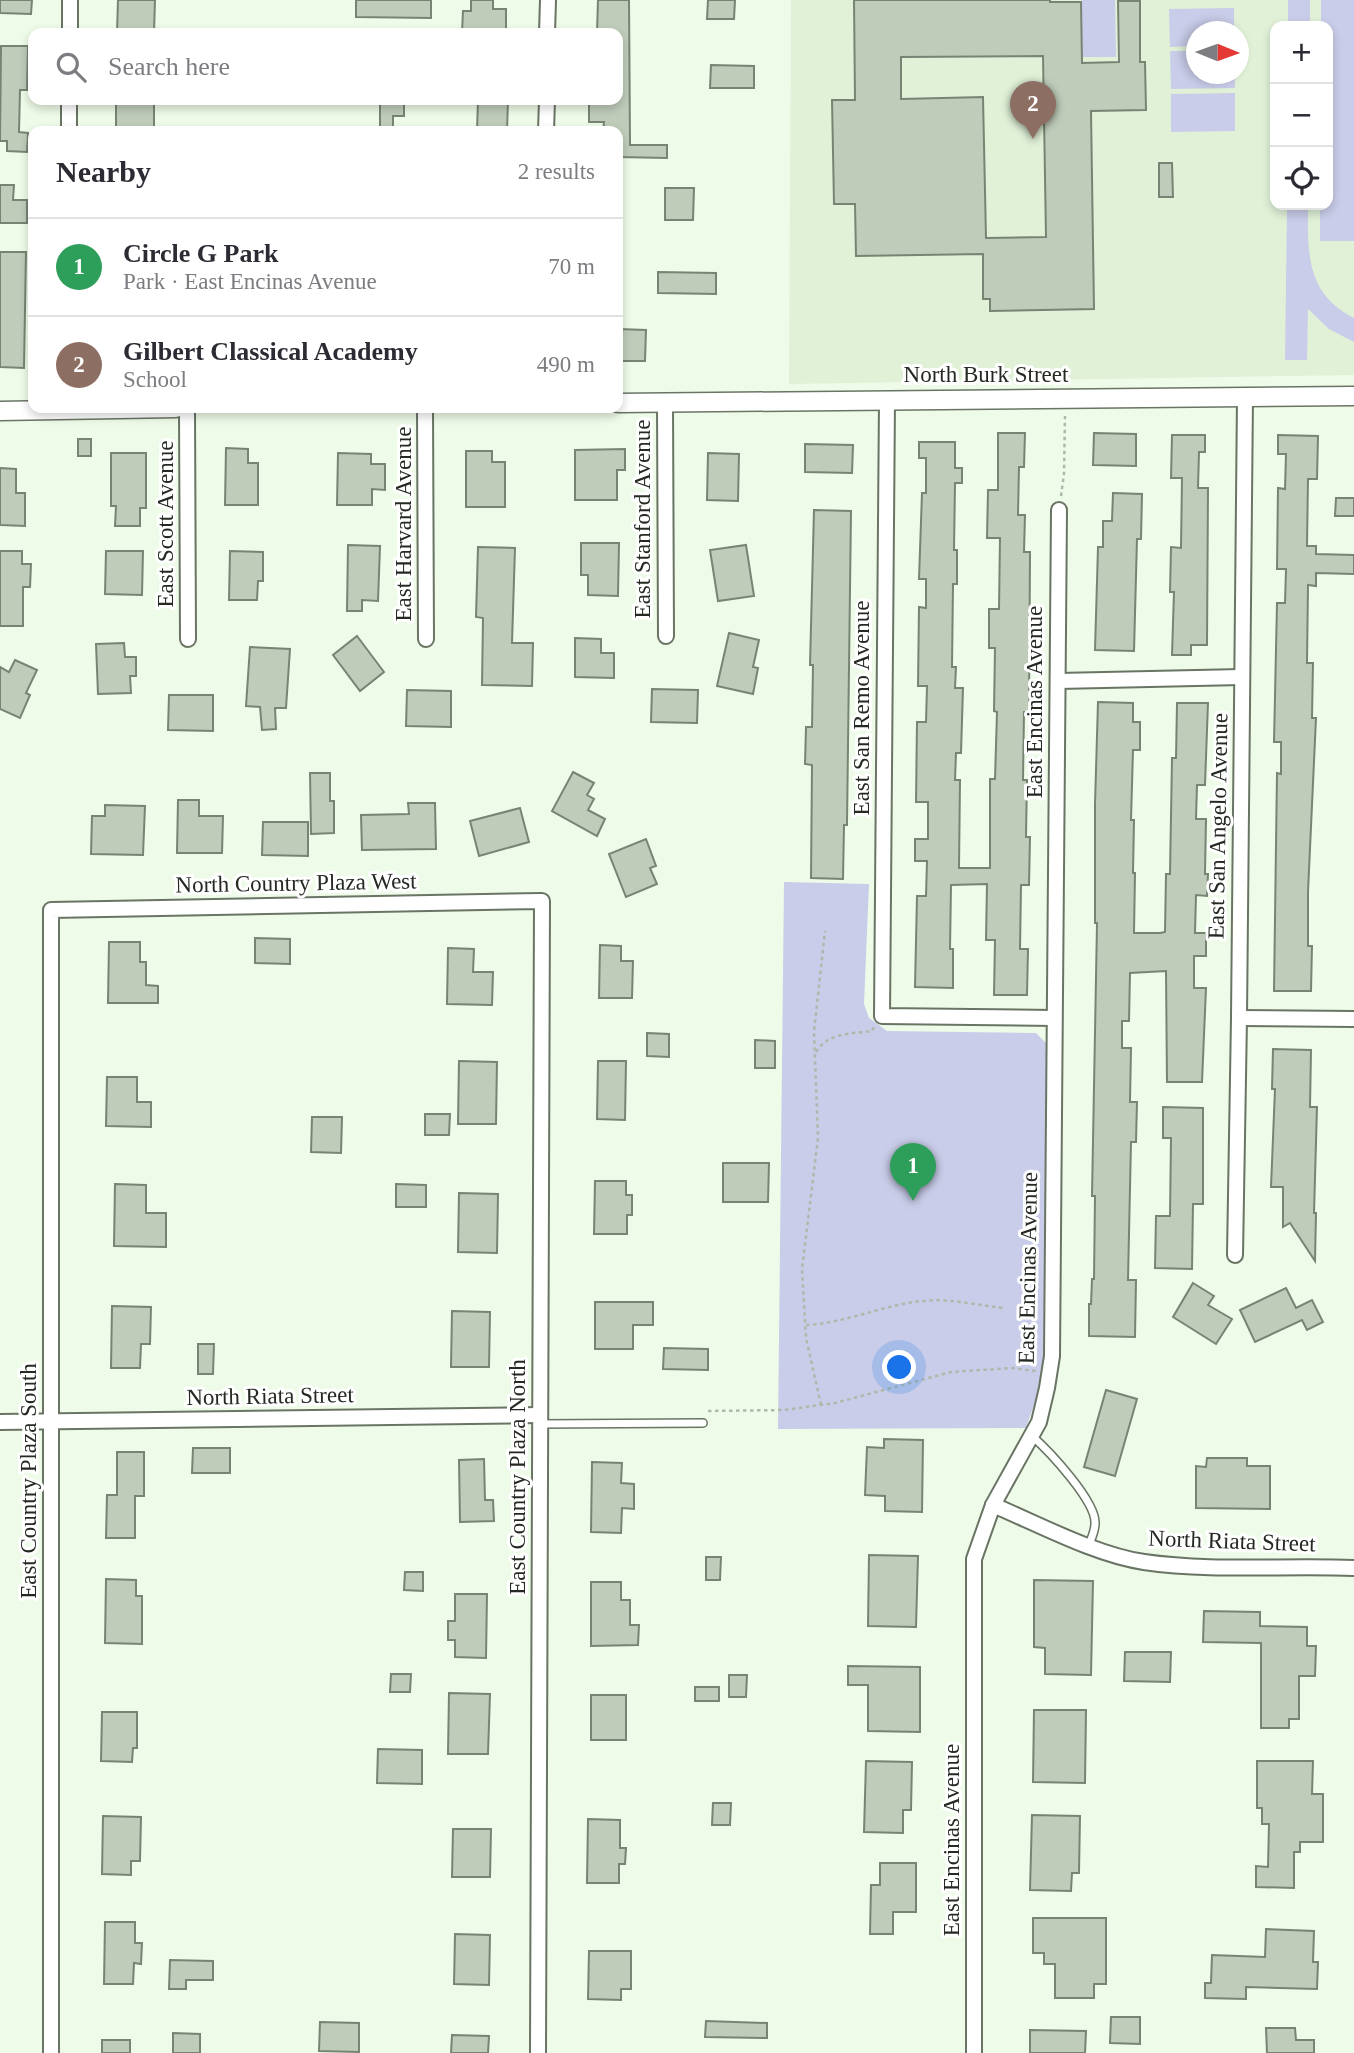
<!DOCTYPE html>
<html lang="en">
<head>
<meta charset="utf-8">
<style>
  body { margin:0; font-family:"Times New Roman",serif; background:#f7f7f7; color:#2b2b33 }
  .controls { position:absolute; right:21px; top:21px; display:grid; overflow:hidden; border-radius:14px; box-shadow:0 4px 10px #0003 }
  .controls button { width:63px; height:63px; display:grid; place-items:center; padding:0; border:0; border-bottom:2px solid #e1e1e2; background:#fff; color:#2b2b33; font:35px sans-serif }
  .compass { position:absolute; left:1186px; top:21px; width:63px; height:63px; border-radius:50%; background:#fff; box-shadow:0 4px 10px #0003; rotate:91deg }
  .you { position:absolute; left:900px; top:1368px; width:24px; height:24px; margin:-18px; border:5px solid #fff; border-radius:50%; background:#1a73e8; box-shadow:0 0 0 10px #1a73e833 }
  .badge { display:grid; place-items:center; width:46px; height:46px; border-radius:50%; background:#1a73e8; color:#fff; font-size:23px; font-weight:700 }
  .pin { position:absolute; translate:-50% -58px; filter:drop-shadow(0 2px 4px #0008) }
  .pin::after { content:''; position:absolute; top:37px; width:24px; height:21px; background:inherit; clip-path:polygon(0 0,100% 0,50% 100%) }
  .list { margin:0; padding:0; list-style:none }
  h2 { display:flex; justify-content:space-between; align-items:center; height:91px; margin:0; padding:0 28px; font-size:30px }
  h2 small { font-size:23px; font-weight:400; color:#7c7c81 }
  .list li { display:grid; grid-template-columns:46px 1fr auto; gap:21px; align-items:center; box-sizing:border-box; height:98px; padding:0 28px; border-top:2px solid #e1e1e2 }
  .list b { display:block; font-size:26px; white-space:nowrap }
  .list p { margin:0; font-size:23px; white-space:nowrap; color:#7c7c81 }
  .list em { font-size:23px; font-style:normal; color:#7c7c81 }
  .icon { flex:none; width:38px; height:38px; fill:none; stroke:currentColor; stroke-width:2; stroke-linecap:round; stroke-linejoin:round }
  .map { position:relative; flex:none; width:1354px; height:2053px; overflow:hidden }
  .search { position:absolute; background:#fff; box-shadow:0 4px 10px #0003; left:28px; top:28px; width:595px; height:77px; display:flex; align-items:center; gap:18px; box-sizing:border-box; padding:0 24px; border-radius:14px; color:#7c7c81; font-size:26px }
  .panel { position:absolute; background:#fff; box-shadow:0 4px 10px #0003; left:28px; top:126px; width:595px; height:287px; border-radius:14px }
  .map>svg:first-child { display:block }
  .built { fill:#e0f1d8; fill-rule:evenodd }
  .green { fill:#c9cde9 }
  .building { fill:#bfccba; stroke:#788473; stroke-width:2; fill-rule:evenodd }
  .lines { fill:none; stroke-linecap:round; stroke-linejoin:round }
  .service-casing { stroke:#697464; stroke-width:10 }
  .minor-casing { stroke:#697464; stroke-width:18 }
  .tertiary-casing { stroke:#697464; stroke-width:21 }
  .path { stroke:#aeb9aa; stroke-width:2.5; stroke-dasharray:3.5 3.5; stroke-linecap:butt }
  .service { stroke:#fff; stroke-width:7 }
  .minor { stroke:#fff; stroke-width:14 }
  .tertiary { stroke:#fff; stroke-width:18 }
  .labels { text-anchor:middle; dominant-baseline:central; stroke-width:6; stroke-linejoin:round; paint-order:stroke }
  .street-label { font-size:23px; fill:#242922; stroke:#fff }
</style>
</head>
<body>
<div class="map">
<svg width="1354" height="2053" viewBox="0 0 1354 2053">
  <rect width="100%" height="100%" fill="#eefbe8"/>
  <!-- built -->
  <path class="built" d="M 791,0 L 1354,0 L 1354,375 L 789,384 ZM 1275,26 L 1328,26 L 1328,205 L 1275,205 ZM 1196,32 L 1238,32 L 1238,74 L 1196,74 Z"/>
  <!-- green -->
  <g class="green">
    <polygon points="1082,0 1115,0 1116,57 1082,57"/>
    <rect x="1288" y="0" width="22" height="26"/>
    <polygon points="1321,0 1354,0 1354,241 1320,241 1320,205 1328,205 1328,26 1321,26"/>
    <polygon points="1234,8 1234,31 1196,32 1196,46 1170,47 1169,9"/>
    <polygon points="1170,51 1196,51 1196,74 1235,74 1235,88 1171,89"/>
    <polygon points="1235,93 1235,131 1171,132 1171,94"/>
    <path d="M 1287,205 L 1308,205 C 1308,252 1305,293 1354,318 L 1354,342 L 1329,329 L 1308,309 L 1307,360 L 1285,360 Z"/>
    <polygon points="784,882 869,884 864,1004 869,1018 887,1031 1036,1033 1047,1044 1045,1359 1038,1393 1026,1428 778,1429"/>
  </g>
  <!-- building -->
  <g class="building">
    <polygon points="0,0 32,0 31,14 0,13"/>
    <polygon points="118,0 155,0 154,33 117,33"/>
    <polygon points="356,0 431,0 431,18 356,17"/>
    <polygon points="471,0 493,0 493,9 506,9 506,33 462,33 463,11 471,11"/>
    <polygon points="598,0 629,0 630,145 667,145 667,158 618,157 618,131 603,131 604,122 589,122 589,100 618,100 618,33 597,33"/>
    <polygon points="708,0 735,0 734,19 707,19"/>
    <path d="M 854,0 L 1050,0 L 1050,2 L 1081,2 L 1082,63 L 1119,62 L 1118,1 L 1140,1 L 1140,62 L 1145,62 L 1146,110 L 1091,111 L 1094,309 L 990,311 L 990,299 L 983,299 L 983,254 L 856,256 L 855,204 L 834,204 L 832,100 L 855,100 ZM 1043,56 L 1046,237 L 986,238 L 983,97 L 901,99 L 901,57 Z"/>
    <polygon points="1,46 28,46 27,90 20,90 19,132 28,133 27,152 7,151 7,141 0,141"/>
    <polygon points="711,65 754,66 754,88 710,88"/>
    <rect x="116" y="100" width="38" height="31"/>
    <polygon points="380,100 404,100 404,116 393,116 393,131 380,131"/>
    <polygon points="478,100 508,100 507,131 477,131"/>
    <polygon points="1159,163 1172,163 1173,197 1159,197"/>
    <polygon points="0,185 14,185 13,200 27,200 27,223 0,223"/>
    <polygon points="665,188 694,188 693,220 665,220"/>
    <polygon points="0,252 26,252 24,368 0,367"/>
    <polygon points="658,272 716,273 716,294 658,293"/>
    <polygon points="618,329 646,330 645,361 618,361"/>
    <polygon points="998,433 1025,433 1024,467 1019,467 1018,515 1025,515 1024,552 1030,552 1029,712 1024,712 1023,780 1027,780 1026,837 1030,837 1029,885 1021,885 1020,949 1028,949 1027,995 994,995 995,940 986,940 987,884 951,885 950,949 953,949 953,988 915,987 917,896 926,896 927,861 915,861 915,839 928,839 928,802 916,802 917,722 926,722 927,686 918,686 919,607 926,608 926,579 919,579 922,493 926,493 926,458 919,458 919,442 955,442 955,468 962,468 962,483 955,483 954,550 957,550 957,584 953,584 952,667 956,667 955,688 963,688 961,753 956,753 955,780 960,780 959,868 990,868 990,779 995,779 997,712 994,711 995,648 989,648 989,609 999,609 1000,538 987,538 988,490 998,490"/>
    <polygon points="1094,433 1136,434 1136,466 1093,465"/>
    <polygon points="1172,435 1205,435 1205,452 1199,452 1198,488 1208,488 1207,645 1191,645 1191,655 1172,655 1174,592 1170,592 1171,547 1181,548 1182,478 1171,478"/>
    <polygon points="1278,435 1318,436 1317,479 1308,479 1307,546 1316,546 1316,554 1354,555 1354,574 1316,573 1316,586 1308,585 1307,663 1313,663 1312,718 1316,718 1308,892 1308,946 1312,946 1311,991 1274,991 1277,773 1281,774 1281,742 1274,742 1277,603 1285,603 1286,569 1277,569 1278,488 1285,489 1286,454 1278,454"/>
    <rect x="78" y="439" width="13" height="17"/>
    <polygon points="805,444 853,445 852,473 805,472"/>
    <polygon points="226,448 248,449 248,463 258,463 258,505 225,505"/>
    <polygon points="625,449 625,470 617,470 617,500 575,500 575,450"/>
    <polygon points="466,451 492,451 492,462 505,462 505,507 466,507"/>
    <polygon points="111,453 146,453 146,508 140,508 140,526 115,526 116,506 111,506"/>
    <polygon points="338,453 371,454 371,464 385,464 385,490 372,489 372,505 337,505"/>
    <polygon points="708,453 739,454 738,501 707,500"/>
    <polygon points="0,468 16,469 16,493 25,493 25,526 0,525"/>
    <polygon points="1113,493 1142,494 1141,539 1137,539 1134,651 1095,650 1098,547 1103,547 1103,521 1112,521"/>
    <polygon points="1336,498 1354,498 1354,516 1335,516"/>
    <polygon points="814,510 851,511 847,825 844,825 843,879 811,878 812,765 805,764 806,727 812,727 813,665 810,665"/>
    <polygon points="581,543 619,543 618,596 588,595 588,575 581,575"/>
    <polygon points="348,545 380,546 378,601 362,600 362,611 347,611"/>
    <polygon points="746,545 754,596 718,601 710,550"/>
    <polygon points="478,547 515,548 512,643 533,643 532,686 482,685 483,618 476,617"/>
    <polygon points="0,551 22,551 22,564 31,564 30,587 23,587 23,626 0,626"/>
    <polygon points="106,551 143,551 142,595 105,594"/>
    <polygon points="230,551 263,552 263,581 258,581 257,600 229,600"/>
    <polygon points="729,633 759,640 753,667 758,668 753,694 717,686"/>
    <polygon points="357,636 384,672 360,691 333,655"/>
    <polygon points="575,638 601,639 601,653 614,653 614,678 575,677"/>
    <polygon points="124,643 125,657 136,657 136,676 130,676 131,693 98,694 96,644"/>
    <polygon points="250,647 290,649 286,708 275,708 276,729 262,730 260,707 246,706"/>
    <polygon points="15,660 37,670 26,693 30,695 20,718 0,709 0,667 9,672"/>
    <polygon points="652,689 698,690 697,723 651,722"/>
    <polygon points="407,690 451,691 451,727 406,726"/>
    <polygon points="169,695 213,695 213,731 168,730"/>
    <polygon points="1098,702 1133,703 1133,722 1140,722 1140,750 1133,750 1131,820 1134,820 1133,873 1135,873 1134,933 1160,933 1165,932 1166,874 1170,874 1172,758 1176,758 1177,703 1208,703 1205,785 1197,785 1196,819 1206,819 1205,874 1208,874 1207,896 1196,895 1195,933 1206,933 1206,956 1194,956 1194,988 1206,988 1202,1082 1167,1082 1166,971 1130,973 1129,1021 1122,1021 1122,1048 1131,1048 1130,1102 1137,1102 1136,1142 1131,1142 1128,1280 1136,1280 1135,1337 1089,1336 1089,1304 1091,1304 1092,1279 1094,1279 1095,1196 1092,1196 1097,923 1095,923 1095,804"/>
    <polygon points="573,772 594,783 587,795 594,799 588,810 605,819 597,836 552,811"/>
    <polygon points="310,773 330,773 330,801 334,801 334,833 311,834"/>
    <polygon points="178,800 199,800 199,816 223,816 222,853 177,853"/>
    <polygon points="408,803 435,803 436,849 362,850 361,815 409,814"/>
    <polygon points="105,805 145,806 143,855 91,854 92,816 105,816"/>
    <polygon points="520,808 529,842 479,856 470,821"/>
    <polygon points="263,822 308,822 308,856 262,855"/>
    <polygon points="646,839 656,866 650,868 657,884 626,897 609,854"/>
    <polygon points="255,938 290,939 290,964 255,963"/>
    <polygon points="109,942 140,942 140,962 146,962 146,985 158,986 158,1003 108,1003"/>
    <polygon points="600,945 621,946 621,961 633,961 632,998 599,998"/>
    <polygon points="448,948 474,949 473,972 493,972 492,1005 447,1004"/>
    <polygon points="647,1033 669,1034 669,1057 647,1056"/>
    <polygon points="755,1040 775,1041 775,1068 755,1068"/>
    <polygon points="1273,1049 1311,1050 1310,1107 1317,1107 1314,1213 1316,1213 1315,1261 1290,1223 1283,1227 1283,1187 1271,1187 1275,1089 1272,1089"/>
    <polygon points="459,1061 497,1062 496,1124 458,1124"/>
    <polygon points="598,1061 626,1061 625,1120 597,1119"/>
    <polygon points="107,1077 137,1077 137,1102 151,1102 151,1127 106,1126"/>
    <polygon points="1163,1107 1203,1108 1203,1204 1193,1204 1192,1269 1155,1268 1156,1216 1170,1216 1171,1138 1163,1138"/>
    <polygon points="425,1114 450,1114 449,1135 425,1135"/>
    <polygon points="312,1117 342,1117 341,1153 311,1152"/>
    <polygon points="723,1163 769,1163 768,1202 723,1202"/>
    <polygon points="595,1181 626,1181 626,1195 632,1195 632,1215 627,1215 627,1234 594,1234"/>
    <polygon points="115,1184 146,1185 146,1213 166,1213 166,1247 114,1246"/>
    <polygon points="396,1184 426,1185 426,1207 396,1207"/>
    <polygon points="459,1193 498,1194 497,1253 458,1252"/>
    <polygon points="1193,1283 1214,1296 1208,1305 1232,1319 1216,1344 1173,1317"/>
    <polygon points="1286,1288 1296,1308 1312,1300 1323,1322 1307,1330 1302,1320 1255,1342 1240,1310"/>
    <polygon points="595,1302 653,1302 653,1325 633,1325 633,1349 595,1349"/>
    <polygon points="112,1306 151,1307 150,1344 141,1344 140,1368 111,1368"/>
    <polygon points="452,1311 490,1312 489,1367 451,1367"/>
    <polygon points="198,1344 214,1344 213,1374 198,1374"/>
    <polygon points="664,1348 708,1349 708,1370 663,1369"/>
    <polygon points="1106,1390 1137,1399 1115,1476 1084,1467"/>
    <polygon points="884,1439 923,1440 922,1512 885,1511 885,1496 865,1495 867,1447 884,1448"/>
    <polygon points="193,1448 230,1448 230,1473 192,1473"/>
    <polygon points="117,1452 144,1452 144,1496 135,1496 135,1538 106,1538 107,1495 117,1495"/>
    <polygon points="1207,1458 1247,1458 1247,1466 1270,1466 1270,1509 1196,1508 1196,1466 1206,1467"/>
    <polygon points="484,1459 485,1500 493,1500 494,1521 460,1522 459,1460"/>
    <polygon points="592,1462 622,1463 621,1483 634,1484 634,1509 622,1508 621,1533 591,1532"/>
    <polygon points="869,1555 918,1556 916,1627 868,1626"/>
    <polygon points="706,1557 721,1557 720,1580 706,1580"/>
    <polygon points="405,1572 423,1572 423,1591 404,1590"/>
    <polygon points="106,1579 136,1580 136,1596 142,1596 142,1644 105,1643"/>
    <polygon points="1034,1580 1093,1581 1091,1675 1045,1674 1045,1648 1034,1647"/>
    <polygon points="591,1582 621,1582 621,1600 630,1600 630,1625 639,1625 638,1645 591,1646"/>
    <polygon points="455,1594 487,1594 486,1658 455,1657 455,1640 448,1640 448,1621 455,1621"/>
    <polygon points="1204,1611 1260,1612 1260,1626 1307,1627 1307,1646 1316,1646 1315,1676 1299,1676 1299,1719 1289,1719 1289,1728 1261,1728 1261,1643 1203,1642"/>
    <polygon points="1125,1652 1171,1652 1170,1682 1124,1681"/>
    <polygon points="848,1666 920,1667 920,1732 868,1731 868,1685 848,1685"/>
    <polygon points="391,1674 411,1674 410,1692 390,1692"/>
    <polygon points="729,1675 747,1675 746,1697 729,1697"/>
    <rect x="695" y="1687" width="24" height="14"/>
    <polygon points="449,1693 490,1694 488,1754 448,1754"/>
    <rect x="591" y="1695" width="35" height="45"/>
    <polygon points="1034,1710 1086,1710 1085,1783 1033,1782"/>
    <polygon points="102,1712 137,1712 137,1748 133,1748 132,1762 101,1761"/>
    <polygon points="378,1749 422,1750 422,1784 377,1783"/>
    <polygon points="866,1761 912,1762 911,1810 903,1810 903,1833 864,1832"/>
    <polygon points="1257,1761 1313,1761 1312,1794 1323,1794 1323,1842 1300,1842 1300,1852 1294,1852 1294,1888 1256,1887 1256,1866 1268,1867 1269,1824 1262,1824 1262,1808 1257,1808"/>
    <polygon points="713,1803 731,1803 730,1825 712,1825"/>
    <polygon points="1032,1815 1080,1816 1079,1873 1072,1873 1071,1891 1030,1890"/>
    <polygon points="103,1816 141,1817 140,1861 131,1861 131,1875 102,1874"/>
    <polygon points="588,1819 620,1820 620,1848 626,1848 625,1864 619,1864 619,1883 587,1883"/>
    <polygon points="453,1829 491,1829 490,1877 452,1877"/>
    <polygon points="880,1863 916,1863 916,1912 893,1912 893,1934 870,1934 871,1885 880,1885"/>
    <polygon points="1033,1918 1106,1918 1106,1984 1094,1984 1094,1998 1055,1998 1055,1964 1044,1964 1044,1953 1033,1953"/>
    <polygon points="105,1922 135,1922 135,1943 142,1943 141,1964 134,1963 133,1984 104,1984"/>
    <polygon points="1266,1929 1314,1931 1313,1962 1318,1962 1317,1989 1246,1987 1246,1999 1205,1998 1205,1983 1211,1983 1212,1955 1265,1957"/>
    <polygon points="455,1934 490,1935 489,1985 454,1984"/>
    <polygon points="589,1951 631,1951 631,1989 621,1989 621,2000 588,1999"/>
    <polygon points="170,1960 213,1961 213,1980 186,1980 186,1989 169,1989"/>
    <polygon points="1111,2017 1140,2017 1140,2044 1110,2043"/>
    <polygon points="706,2021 767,2023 767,2038 705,2037"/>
    <polygon points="320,2022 359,2023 359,2052 319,2051"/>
    <polygon points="1266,2028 1295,2028 1296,2040 1314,2040 1314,2053 1267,2053"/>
    <polygon points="1030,2030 1086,2031 1085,2053 1030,2053"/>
    <polygon points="173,2033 200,2034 200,2053 173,2053"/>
    <polygon points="452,2035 489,2036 488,2053 451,2053"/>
    <rect x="102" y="2040" width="28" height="13"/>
  </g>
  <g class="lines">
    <defs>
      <g id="service">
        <polyline points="540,1424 703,1423"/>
        <path d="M 1032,1436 C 1049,1451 1097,1502 1095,1524 C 1095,1531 1091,1539 1089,1545"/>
      </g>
      <g id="minor">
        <polyline points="70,33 70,0"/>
        <polyline points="547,33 548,0"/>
        <polyline points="69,131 69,100"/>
        <polyline points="546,131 547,100"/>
        <polyline points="887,400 882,1016 1054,1018"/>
        <polyline points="665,403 666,636"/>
        <polyline points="187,408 188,639"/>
        <polyline points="425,408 426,639"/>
        <polyline points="1058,681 1242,677"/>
        <polyline points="1239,1018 1354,1019"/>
        <polyline points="1235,1255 1239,1018 1245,397"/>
        <polyline points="0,1422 540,1415"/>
        <path d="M 993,1505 C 1038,1524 1096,1555 1144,1562 C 1213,1572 1285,1565 1354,1568"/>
        <polyline points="51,2053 51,910 542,901 538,2053"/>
        <polyline points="974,2053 974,1559 993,1505 1039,1422 1047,1388 1052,1356 1059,510"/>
      </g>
      <g id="tertiary">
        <polyline points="618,403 1354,396"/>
        <polyline points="0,411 176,408"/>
      </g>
    </defs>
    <!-- service casing -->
    <use href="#service" class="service-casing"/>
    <!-- minor casing -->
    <use href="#minor" class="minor-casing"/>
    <!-- tertiary casing -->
    <use href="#tertiary" class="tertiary-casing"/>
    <!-- path -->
    <g class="path">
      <polyline points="1061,496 1064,474 1065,416"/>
      <path d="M 816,1052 C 828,1032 852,1034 872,1031 L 874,1027"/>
      <path d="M 806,1325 C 846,1323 883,1305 922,1301 C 949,1298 976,1305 1003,1308"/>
      <polyline points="821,1405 806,1338 802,1269 818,1138 814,1032 825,931"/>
      <polyline points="708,1411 784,1410 835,1403 951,1372 1012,1368 1036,1371"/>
    </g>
    <!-- service -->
    <use href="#service" class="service"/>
    <!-- minor -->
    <use href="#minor" class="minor"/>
    <!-- tertiary -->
    <use href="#tertiary" class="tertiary"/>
  </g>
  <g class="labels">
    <!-- street labels -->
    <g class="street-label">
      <text x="986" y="374">North Burk Street</text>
      <text transform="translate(642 519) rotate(-90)">East Stanford Avenue</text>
      <text transform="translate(165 524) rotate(-90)">East Scott Avenue</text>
      <text transform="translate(403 524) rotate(-90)">East Harvard Avenue</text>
      <text transform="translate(1034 702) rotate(-90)">East Encinas Avenue</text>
      <text transform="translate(861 708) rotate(-90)">East San Remo Avenue</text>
      <text transform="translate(1218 826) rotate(-89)">East San Angelo Avenue</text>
      <text transform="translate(296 883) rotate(-1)">North Country Plaza West</text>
      <text transform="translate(1028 1268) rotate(-89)">East Encinas Avenue</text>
      <text transform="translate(270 1396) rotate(-1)">North Riata Street</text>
      <text transform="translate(517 1477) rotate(-90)">East Country Plaza North</text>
      <text transform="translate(28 1481) rotate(-90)">East Country Plaza South</text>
      <text transform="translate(1232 1541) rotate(2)">North Riata Street</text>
      <text transform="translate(951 1840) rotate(-90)">East Encinas Avenue</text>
    </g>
  </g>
</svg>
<div class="controls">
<button>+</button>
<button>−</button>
<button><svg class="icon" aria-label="locate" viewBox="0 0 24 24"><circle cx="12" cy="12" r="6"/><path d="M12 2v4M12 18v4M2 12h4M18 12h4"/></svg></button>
</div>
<svg class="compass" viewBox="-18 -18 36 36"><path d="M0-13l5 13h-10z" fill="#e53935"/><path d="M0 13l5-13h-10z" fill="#7c7c81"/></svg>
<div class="you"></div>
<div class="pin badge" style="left:913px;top:1201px;background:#2e9e5b">1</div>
<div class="pin badge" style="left:1033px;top:139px;background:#8d6e63">2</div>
<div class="search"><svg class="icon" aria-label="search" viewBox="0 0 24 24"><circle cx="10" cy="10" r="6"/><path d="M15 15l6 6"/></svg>Search here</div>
<section class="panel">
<h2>Nearby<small>2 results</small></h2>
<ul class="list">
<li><span class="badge" style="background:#2e9e5b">1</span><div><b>Circle G Park</b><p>Park · East Encinas Avenue</p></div><em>70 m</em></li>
<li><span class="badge" style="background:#8d6e63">2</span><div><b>Gilbert Classical Academy</b><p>School</p></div><em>490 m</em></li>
</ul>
</section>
</div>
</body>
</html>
